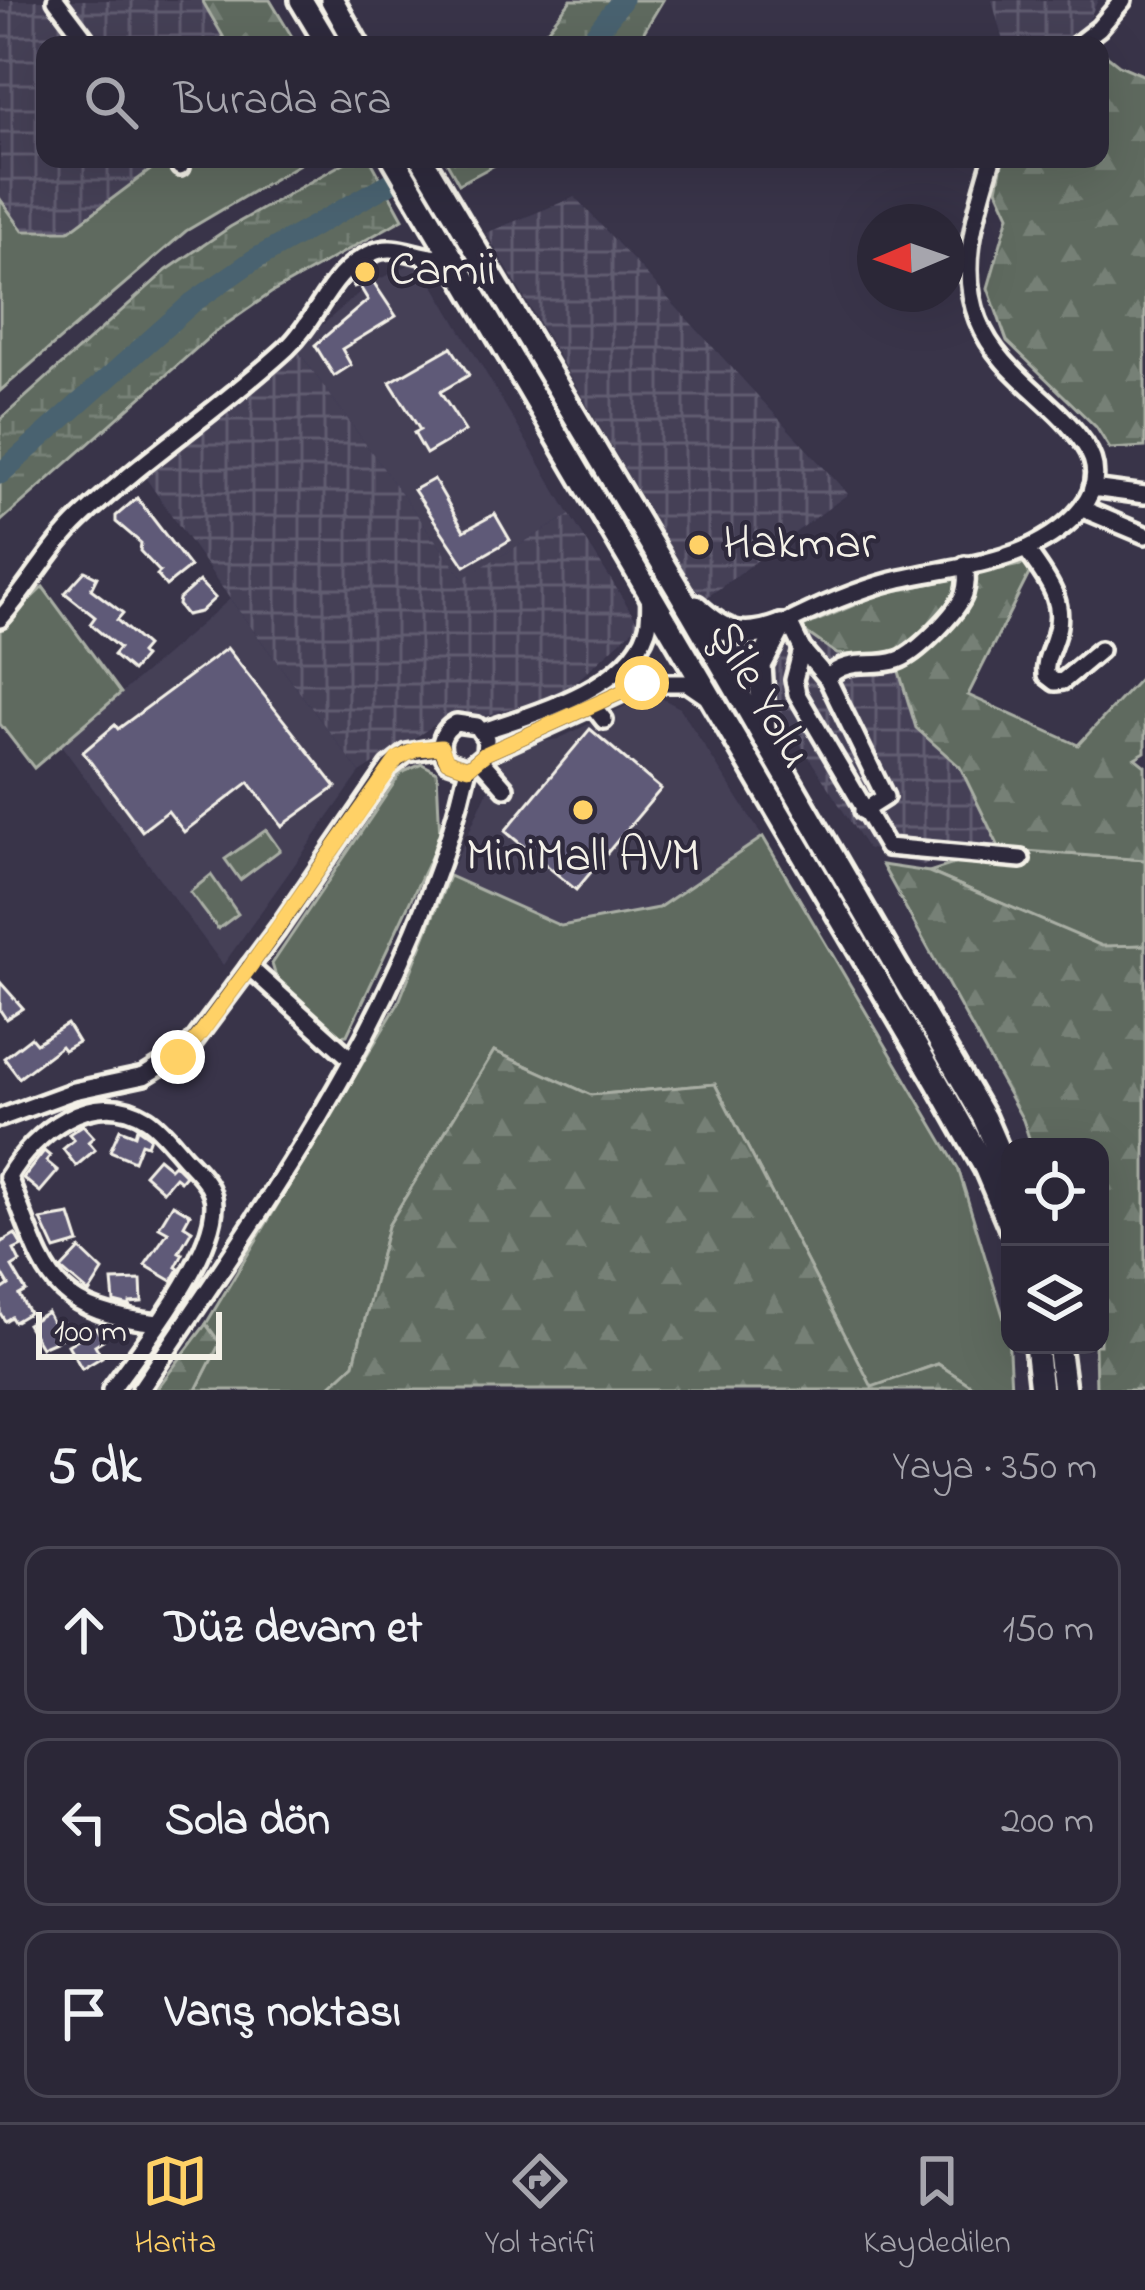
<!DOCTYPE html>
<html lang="tr">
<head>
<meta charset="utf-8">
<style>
  body { margin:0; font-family:"Indie Flower",sans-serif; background:#373342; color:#f1f3f6 }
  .controls { position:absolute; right:36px; bottom:36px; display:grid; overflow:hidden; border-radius:24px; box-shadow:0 12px 48px #0002 }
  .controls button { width:108px; height:108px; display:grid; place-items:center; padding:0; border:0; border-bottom:3px solid #474452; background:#2b2737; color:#f1f3f6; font:60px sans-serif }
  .compass { position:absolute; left:857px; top:204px; width:108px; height:108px; border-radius:50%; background:#2b2737; box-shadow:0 12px 48px #0002; rotate:268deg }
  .scale { position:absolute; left:36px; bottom:30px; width:186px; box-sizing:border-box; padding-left:12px; border:6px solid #f4f1e8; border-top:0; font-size:33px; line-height:42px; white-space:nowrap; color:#f4f1e8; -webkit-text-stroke:9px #2f2a3d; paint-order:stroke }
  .stop { position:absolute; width:36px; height:36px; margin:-27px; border:9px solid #ffd166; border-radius:50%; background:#fff }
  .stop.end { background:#ffd166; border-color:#fff; box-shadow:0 3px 12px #0008 }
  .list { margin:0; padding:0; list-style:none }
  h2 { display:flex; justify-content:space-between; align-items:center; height:156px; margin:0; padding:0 48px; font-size:51px }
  h2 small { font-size:39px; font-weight:400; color:#a6a5ad }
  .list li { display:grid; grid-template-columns:78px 1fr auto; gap:36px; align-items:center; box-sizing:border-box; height:168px; margin:0 24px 24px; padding:0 24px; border:3px solid #474452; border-radius:24px }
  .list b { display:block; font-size:45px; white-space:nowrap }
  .list em { font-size:39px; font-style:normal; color:#a6a5ad }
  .icon { flex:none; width:66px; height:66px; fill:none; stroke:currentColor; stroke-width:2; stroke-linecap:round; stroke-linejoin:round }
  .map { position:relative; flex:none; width:1145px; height:1390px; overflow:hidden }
  .search { position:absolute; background:#2b2737; box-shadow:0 12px 48px #0002; left:36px; right:36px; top:36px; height:132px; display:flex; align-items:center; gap:30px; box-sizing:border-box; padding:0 42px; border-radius:24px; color:#a6a5ad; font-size:45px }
  .sheet { height:732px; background:#2b2737 }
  nav { display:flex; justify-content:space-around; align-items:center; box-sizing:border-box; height:168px; border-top:3px solid #474452; background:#2b2737; font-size:33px; color:#a6a5ad }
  nav a { display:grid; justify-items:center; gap:6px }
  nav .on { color:#ffd166 }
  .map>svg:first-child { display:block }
  .built { fill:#443f57 }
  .industrial { fill:url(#industrial-grid) }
  .green { fill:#5e6a5f; stroke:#a9aea4; stroke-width:3 }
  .forest { fill:url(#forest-firs); stroke:#a9aea4; stroke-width:3 }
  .wetland { fill:url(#wetland-marsh); stroke:#a9aea4; stroke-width:3 }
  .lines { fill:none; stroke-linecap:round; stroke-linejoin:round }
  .river { stroke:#496270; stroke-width:21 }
  .building { fill:#5f5a78; stroke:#f4f1e8; stroke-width:3 }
  .minor-casing { stroke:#f4f1e8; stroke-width:24 }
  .highway-casing { stroke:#f4f1e8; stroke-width:30 }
  .minor { stroke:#2f2a3d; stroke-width:15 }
  .highway { stroke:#2f2a3d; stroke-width:21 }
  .route { stroke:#ffd166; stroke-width:15 }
  .poi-dot { fill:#ffd166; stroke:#2f2a3d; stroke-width:4.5 }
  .labels { text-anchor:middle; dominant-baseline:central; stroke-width:9; stroke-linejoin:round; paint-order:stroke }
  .poi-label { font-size:48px; fill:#f4f1e8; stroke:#2f2a3d; text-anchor:start }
  .street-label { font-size:48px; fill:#f4f1e8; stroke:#2f2a3d }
</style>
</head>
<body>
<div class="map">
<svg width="1145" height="1390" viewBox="0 0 1145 1390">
  <defs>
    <pattern id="industrial-grid" width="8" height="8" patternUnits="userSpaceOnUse" patternTransform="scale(3)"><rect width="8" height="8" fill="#443f57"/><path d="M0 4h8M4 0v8" fill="none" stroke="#605b6f"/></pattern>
    <pattern id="forest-firs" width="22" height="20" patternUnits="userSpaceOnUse" patternTransform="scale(3)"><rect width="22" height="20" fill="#5e6a5f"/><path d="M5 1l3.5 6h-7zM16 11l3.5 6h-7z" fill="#768076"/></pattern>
    <pattern id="wetland-marsh" width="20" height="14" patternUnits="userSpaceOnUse" patternTransform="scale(3)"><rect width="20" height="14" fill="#5e6a5f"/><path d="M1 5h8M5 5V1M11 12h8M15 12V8" fill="none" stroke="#768076"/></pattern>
  </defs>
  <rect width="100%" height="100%" fill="#393449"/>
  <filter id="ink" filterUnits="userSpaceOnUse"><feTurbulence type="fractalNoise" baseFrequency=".00833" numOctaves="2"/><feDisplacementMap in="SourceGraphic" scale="24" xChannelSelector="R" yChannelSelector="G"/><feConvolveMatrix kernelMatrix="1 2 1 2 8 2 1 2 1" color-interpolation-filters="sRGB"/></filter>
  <g filter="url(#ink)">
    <!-- built -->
    <g class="built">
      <polygon points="419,260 570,515 463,579 296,348 369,284"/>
      <polygon points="230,599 360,773 223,965 61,745"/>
      <polygon points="652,693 680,708 763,837 658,908 561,926 449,876 505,752 513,746 558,739"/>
    </g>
    <!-- industrial -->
    <g class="industrial">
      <polygon points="0,0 202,0 228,45 45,45 45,159 165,159 69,231 23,231 0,199"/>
      <polygon points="992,0 1098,0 1087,24 1057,45 1004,45"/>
      <polygon points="575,197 848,494 702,601 486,233"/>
      <polygon points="296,348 463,578 570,515 639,624 566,691 482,717 447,717 360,773 230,599 140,470"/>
      <polygon points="800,628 837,654 895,658 916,728 960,767 1000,849 922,865 867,848 770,697 772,649"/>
    </g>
    <!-- green -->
    <g class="green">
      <polygon points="165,159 308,159 186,231 0,391 0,199 23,231 69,231"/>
      <polygon points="43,587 121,693 34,768 0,724 0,628"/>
      <polygon points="422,764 437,772 440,838 347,1035 333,1036 276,977 272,964 401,773"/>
      <polygon points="266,830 280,850 240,880 225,859"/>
      <polygon points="763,837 958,1168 1008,1332 1011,1390 978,1390 938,1364 872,1388 715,1084 591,1095 494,1051 388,1226 354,1364 326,1390 196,1390 220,1343 206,1324 398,1004 449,876 561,926 658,908"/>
      <polygon points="1000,849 1145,860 1145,945 1102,947 929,872"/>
      <polygon points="211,875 238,914 218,929 190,892"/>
    </g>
    <!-- forest -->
    <g class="forest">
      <polygon points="202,0 270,0 297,45 228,45"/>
      <polygon points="1100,50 1119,65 1145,76 1145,447 1110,449 1096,427 1007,341 988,288 1009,215 997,189 1003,159 1100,159"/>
      <polygon points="1035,562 968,695 1078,745 1145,673 1145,752 1135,758 1145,766 1145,860 1000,849 960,767 916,728 895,658 837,654 800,628 880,594"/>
      <polygon points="882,865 929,872 1102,946 1145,945 1145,1390 1096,1390 1095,1345 1100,1345 1100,1147 1032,1147 1023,1120"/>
      <polygon points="494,1051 591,1095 715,1084 872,1387 938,1364 978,1390 326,1390 354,1364 388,1226"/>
      <polygon points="206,1324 220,1343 196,1390 156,1390"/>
    </g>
    <!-- wetland -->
    <g class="wetland">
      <polygon points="571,0 663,0 636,45 529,45 547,30"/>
      <polygon points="351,159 370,159 403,219 271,293 215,332 0,522 0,420 167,270 230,227"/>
      <polygon points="445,159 506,159 459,184"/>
    </g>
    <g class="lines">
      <!-- river -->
      <g class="river">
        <polyline points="587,45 622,0"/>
        <polyline points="0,474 192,303 252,261 417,168"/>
      </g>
    </g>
    <!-- building -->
    <g class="building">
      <polygon points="369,268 375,278 372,280 396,316 342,349 351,365 334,376 315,345 368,300 359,285 354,287 351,282"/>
      <polygon points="451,347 469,375 440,392 465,431 426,454 414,433 420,430 390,382"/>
      <polygon points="434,479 464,531 495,514 510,540 465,566 414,490"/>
      <polygon points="137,498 190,567 166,586 157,575 160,572 140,551 141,543 116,522 116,516"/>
      <polygon points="85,571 97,577 91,589 123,613 117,620 146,646 140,653 144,657 132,671 113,655 119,648 90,624 95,617 65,593"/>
      <polygon points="199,581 215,598 200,612 186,615 178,605 179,599"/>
      <polygon points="227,648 336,787 282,826 249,782 184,832 168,811 142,831 83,752 115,725 118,729"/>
      <polygon points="590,729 661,789 576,890 505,831"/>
      <polygon points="0,982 23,1008 6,1019 0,1010"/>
      <polygon points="67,1024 78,1042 64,1050 61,1046 19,1078 4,1058 31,1037 36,1043"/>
      <polygon points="83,1125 94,1137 88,1142 95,1150 76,1166 63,1149 74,1140 69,1134"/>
      <polygon points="137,1128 150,1137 147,1145 141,1143 134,1161 110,1151 120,1129 135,1135"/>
      <polygon points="44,1151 50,1156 46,1161 58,1171 40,1192 23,1178"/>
      <polygon points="158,1158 170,1168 174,1164 185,1175 180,1181 175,1177 163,1191 144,1174"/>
      <polygon points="173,1204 190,1214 184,1225 192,1230 179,1252 183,1254 176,1267 179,1269 172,1281 145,1265 168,1232 159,1227"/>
      <polygon points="70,1215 79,1243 55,1250 41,1220"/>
      <polygon points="15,1234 22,1246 14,1250 20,1262 12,1267 26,1291 19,1295 29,1313 14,1322 11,1317 5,1321 0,1313 0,1291 9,1285 0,1270 0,1243"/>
      <polygon points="80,1249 103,1271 89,1293 61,1269"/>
      <polygon points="141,1280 142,1302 130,1303 130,1306 114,1302 112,1281"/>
      <polygon points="47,1312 54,1326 62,1322 69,1335 41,1347 27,1324"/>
      <polygon points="96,1328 103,1340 95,1345 102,1357 82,1369 68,1345"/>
    </g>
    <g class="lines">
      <defs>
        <g id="minor">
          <polyline points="56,0 90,45"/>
          <polyline points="1077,45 1099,28 1123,0"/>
          <polyline points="175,159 180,167"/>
          <polyline points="1092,488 1145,495"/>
          <polyline points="1083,509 1145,535"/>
          <path d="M 1026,549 C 1045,577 1068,601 1055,637 C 1051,651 1044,661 1046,675 L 1055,682 L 1063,681 L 1100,650"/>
          <path d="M 0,619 C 29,587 49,548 81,518 C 146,457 222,408 287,348 C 319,318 329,271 372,253 C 400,240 423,264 452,256"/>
          <polyline points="789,622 802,649 827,678 885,797 863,811"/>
          <path d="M 781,626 C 816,608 854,591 892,581 C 935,570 984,567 1026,549 C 1063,532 1117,492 1085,445 C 1054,399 999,374 978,320 C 957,266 977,212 992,159"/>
          <polyline points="802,649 794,680 797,694 887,847 1021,859"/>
          <path d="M 827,678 C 849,656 871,669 898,660 C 916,654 958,612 964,594 C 967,584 967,575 965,565"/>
          <polyline points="593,706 604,720"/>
          <path d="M 483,731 C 534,714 628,688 647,630 C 651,619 649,605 650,593"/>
          <path d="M 485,754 L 486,739 L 477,726 L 456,723 C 440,732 437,747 447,761 L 468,768 L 485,754 L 642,683 L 687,683 L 706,696"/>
          <polyline points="481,761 505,788"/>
          <polyline points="249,967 350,1058"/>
          <polyline points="0,1118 74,1091 144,1076 188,1049 277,930 389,767 407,753 441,747"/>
          <path d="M 8,1177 C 34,1133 93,1085 147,1119 C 161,1128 174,1146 186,1159 C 198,1172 214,1186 214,1205 C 214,1258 142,1346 111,1390"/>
          <path d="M 8,1177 C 47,1272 43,1310 158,1323"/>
          <path d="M 140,1390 C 271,1196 415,999 468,768"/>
        </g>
        <g id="highway">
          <polyline points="301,0 328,45"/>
          <polyline points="332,0 357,45"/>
          <polyline points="394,159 937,1082 985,1167 1010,1226"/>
          <polyline points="422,159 692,613 984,1118 1010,1178"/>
          <path d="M 696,607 C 726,635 743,640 781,626"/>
          <polyline points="764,729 760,665 781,626"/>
          <polyline points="1036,1345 1041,1390"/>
          <polyline points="1058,1345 1064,1390"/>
        </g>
      </defs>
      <!-- minor casing -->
      <use href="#minor" class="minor-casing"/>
      <!-- highway casing -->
      <use href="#highway" class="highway-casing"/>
      <!-- minor -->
      <use href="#minor" class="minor"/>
      <!-- highway -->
      <use href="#highway" class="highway"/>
    </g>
  </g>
  <g class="lines" filter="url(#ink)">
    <!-- route -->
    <polyline class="route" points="178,1057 198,1037 249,968 397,759 417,749 441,747 447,761 468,768 485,754 642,683"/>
  </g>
  <!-- markers -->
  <g class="poi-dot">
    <circle cx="365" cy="272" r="12"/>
    <circle cx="699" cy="545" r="12"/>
    <circle cx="583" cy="810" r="12"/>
  </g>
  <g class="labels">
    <!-- poi labels -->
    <g class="poi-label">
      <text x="389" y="272">Camii</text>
      <text x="723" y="545">Hakmar</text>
      <text x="583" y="858" text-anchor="middle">MiniMall AVM</text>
    </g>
    <!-- street labels -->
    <g class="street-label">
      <text transform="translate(759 695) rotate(60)">Şile Yolu</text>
    </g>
  </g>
</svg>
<div class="controls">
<button><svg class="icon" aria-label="locate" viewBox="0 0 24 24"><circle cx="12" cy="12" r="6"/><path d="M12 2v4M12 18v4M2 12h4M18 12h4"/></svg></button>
<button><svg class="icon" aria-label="layers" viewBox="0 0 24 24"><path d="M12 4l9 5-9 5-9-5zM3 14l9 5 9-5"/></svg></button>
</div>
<svg class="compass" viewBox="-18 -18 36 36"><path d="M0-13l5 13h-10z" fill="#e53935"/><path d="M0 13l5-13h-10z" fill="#a6a5ad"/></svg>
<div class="scale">100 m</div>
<div class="stop" style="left:642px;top:683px"></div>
<div class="stop end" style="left:178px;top:1057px"></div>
<div class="search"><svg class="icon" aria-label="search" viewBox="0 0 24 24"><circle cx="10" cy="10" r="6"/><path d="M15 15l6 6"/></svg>Burada ara</div>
</div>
<section class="sheet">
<h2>5 dk<small>Yaya · 350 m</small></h2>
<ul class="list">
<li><svg class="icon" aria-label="ahead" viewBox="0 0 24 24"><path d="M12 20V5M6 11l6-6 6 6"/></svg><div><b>Düz devam et</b></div><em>150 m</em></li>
<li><svg class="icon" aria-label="left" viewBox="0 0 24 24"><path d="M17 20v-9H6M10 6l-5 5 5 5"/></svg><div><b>Sola dön</b></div><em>200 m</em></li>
<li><svg class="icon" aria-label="arrive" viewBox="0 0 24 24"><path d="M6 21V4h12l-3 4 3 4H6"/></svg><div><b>Varış noktası</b></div></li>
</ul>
</section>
<nav>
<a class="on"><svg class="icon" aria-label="map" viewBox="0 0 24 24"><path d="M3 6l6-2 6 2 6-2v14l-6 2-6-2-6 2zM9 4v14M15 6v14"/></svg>Harita</a>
<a><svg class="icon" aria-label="directions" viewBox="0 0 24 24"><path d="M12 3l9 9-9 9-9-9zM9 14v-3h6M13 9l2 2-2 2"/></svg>Yol tarifi</a>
<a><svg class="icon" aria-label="saved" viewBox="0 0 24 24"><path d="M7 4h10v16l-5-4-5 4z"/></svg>Kaydedilen</a>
</nav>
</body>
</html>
